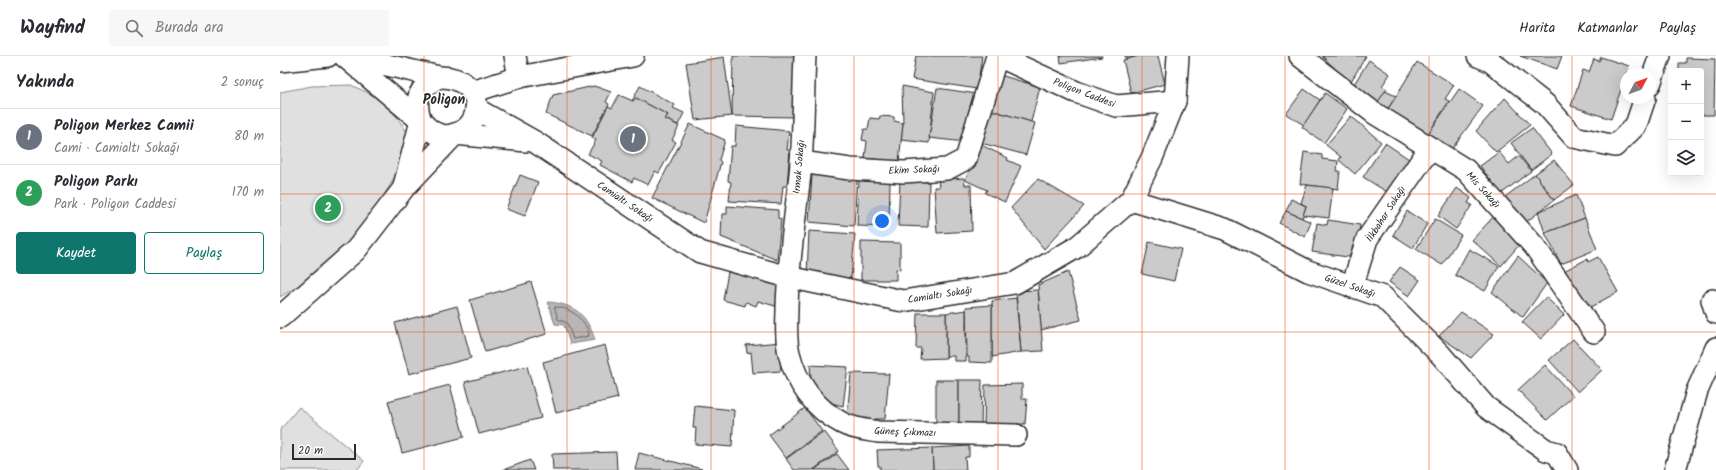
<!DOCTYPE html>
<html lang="tr">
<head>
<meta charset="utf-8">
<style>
  body { margin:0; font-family:Kalam,sans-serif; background:#f7f7f7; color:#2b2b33 }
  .controls { position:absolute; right:12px; top:12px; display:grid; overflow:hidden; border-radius:4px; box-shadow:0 4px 16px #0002 }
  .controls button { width:36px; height:36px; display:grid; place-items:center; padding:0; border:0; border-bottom:1px solid #e1e1e2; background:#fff; color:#2b2b33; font:20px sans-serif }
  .compass { position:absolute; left:1340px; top:12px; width:36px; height:36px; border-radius:50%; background:#fff; box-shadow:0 4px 16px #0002; rotate:49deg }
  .scale { position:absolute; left:12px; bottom:10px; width:64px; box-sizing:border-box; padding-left:4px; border:2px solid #2b2b2b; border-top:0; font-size:11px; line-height:14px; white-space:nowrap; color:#2b2b2b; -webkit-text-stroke:3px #fff; paint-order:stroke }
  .you { position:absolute; left:602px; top:165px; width:14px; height:14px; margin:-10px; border:3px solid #fff; border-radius:50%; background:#1a73e8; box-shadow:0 0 0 6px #1a73e833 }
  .badge { display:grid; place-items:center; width:26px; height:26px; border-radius:50%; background:#0f766e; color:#fff; font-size:13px; font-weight:700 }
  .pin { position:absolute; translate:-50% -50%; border:2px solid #fff; box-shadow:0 1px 4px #0006 }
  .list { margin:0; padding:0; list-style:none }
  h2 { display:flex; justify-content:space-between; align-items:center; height:52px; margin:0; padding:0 16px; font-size:17px }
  h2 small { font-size:13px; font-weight:400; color:#7c7c81 }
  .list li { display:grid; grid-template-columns:26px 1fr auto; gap:12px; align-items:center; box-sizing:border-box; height:56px; padding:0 16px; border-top:1px solid #e1e1e2 }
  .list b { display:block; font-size:15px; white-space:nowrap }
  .list p { margin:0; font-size:13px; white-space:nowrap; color:#7c7c81 }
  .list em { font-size:13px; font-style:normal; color:#7c7c81 }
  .actions { display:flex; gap:8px; padding:12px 16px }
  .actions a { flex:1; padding:9px 0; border:1px solid #0f766e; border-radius:4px; text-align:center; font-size:14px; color:#0f766e }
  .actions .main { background:#0f766e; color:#fff }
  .icon { flex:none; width:22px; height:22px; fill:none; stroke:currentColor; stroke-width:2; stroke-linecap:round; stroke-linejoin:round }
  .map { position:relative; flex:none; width:1436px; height:414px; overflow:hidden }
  header { display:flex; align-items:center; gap:24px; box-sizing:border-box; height:56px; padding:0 20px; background:#fff; border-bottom:1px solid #e1e1e2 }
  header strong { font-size:19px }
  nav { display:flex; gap:22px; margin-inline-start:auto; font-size:14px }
  .search { width:280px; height:36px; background:#f7f7f7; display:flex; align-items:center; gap:10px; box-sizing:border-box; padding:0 14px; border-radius:4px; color:#7c7c81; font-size:15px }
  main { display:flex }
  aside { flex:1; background:#fff }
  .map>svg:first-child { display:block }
  .green { fill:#e0e0e0; stroke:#868686 }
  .water { fill:#b6b6b6; stroke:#7e7e7e }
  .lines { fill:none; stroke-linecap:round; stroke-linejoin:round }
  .shore { stroke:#636363; stroke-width:1 }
  .building { fill:#cbcbcb; stroke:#2b2b2b }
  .minor-casing { stroke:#2b2b2b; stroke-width:24 }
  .minor { stroke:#fff; stroke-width:21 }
  .grid { fill:none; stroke:#e8590c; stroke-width:1; stroke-opacity:0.55 }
  .labels { text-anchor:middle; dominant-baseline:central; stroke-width:3; stroke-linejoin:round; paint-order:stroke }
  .street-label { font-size:10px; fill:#2b2b2b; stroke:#fff }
  .district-label { font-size:14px; font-weight:bold; fill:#2b2b2b; stroke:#fff }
</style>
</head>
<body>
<header>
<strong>Wayfind</strong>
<div class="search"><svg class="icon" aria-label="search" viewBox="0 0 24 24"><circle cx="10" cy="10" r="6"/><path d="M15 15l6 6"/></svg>Burada ara</div>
<nav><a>Harita</a><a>Katmanlar</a><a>Paylaş</a></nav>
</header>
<main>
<aside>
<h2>Yakında<small>2 sonuç</small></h2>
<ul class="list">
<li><span class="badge" style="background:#6b7280">1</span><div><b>Poligon Merkez Camii</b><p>Cami · Camialtı Sokağı</p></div><em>80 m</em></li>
<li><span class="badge" style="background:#2e9e5b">2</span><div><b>Poligon Parkı</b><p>Park · Poligon Caddesi</p></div><em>170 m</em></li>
</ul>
<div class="actions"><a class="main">Kaydet</a><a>Paylaş</a></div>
</aside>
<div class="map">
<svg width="1436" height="414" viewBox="0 0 1436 414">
  <rect width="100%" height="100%" fill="#fff"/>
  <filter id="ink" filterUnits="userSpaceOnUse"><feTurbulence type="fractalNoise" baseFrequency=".025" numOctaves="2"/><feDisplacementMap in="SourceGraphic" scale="8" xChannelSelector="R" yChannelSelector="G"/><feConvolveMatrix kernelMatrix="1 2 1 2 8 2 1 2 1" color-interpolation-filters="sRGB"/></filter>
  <g filter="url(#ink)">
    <!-- green -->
    <g class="green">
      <polygon points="71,29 97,41 117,61 127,76 126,98 112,126 80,177 39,217 0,241 0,36 32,30"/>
      <polygon points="19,351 84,405 77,414 0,414 0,374"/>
    </g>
    <!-- water -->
    <path class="water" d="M 268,246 C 295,248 307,259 315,284 L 290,288 L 284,269 L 275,268 Z"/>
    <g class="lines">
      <!-- shore -->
      <path class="shore" d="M 275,251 C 289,250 309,266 309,280 L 293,283 L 287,267 L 278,263 Z"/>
    </g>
    <!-- building -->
    <g class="building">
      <polygon points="453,0 520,0 516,61 452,60"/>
      <polygon points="636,0 702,0 697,33 632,23"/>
      <polygon points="780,0 822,0 822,1 781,7"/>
      <polygon points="845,0 859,0 846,3"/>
      <polygon points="859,0 878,0 885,28 851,37 843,4"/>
      <polygon points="1042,0 1086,0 1070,27"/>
      <polygon points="1240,0 1282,0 1277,13"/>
      <polygon points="444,1 452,60 415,64 406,7"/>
      <polygon points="1321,1 1349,10 1331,63 1291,50 1303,14 1309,16 1314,3 1319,5"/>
      <polygon points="1406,2 1435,3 1434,59 1421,59 1421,15 1399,15 1399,7 1406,7"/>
      <polygon points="1089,4 1110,18 1102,30 1107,33 1096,49 1071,33"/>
      <polygon points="1137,6 1174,29 1165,43 1169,45 1148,78 1108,53"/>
      <polygon points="720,19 760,31 751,66 711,54"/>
      <polygon points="314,30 331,36 326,46 329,48 328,50 312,80 266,58 273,39"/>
      <polygon points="360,30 395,49 393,52 404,57 398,69 385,63 388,59 384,57 356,42 353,45 352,45"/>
      <polygon points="622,30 654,36 649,87 621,84 623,67"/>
      <polygon points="657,32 697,38 685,86 649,82"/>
      <polygon points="1024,33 1040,44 1024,69 1006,58"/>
      <polygon points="1179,33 1203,50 1171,94 1148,78"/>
      <polygon points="1105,35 1116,40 1107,54 1096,49"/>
      <polygon points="1045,37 1067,53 1044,87 1022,71"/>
      <polygon points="339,39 353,45 356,42 388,59 385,63 399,70 392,84 396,86 379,117 375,115 368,129 354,122 352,126 320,109 322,105 308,98 316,84 312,82 328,50 332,52"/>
      <polygon points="1225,42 1250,69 1216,96 1196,75"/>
      <polygon points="711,54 755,67 746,99 701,87"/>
      <polygon points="600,60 614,61 614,65 623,67 619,106 585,102 587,85 582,84 584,73 588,73 590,62 599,63"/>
      <polygon points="1071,60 1101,86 1075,118 1059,104 1061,101 1046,89"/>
      <polygon points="410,68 445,84 439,104 441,106 424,167 372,142"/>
      <polygon points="456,70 509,75 507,94 510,94 507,130 503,130 501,148 449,145 451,126 448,125 451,90 455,90"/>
      <polygon points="1252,72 1272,98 1251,114 1231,87"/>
      <polygon points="1105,87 1129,103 1107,136 1083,121"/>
      <polygon points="701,89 728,102 727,104 741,110 725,146 705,137 707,134 685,124"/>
      <polygon points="1024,96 1042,99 1042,103 1058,105 1057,115 1060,115 1058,133 1020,128"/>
      <polygon points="1219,96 1229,108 1239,100 1251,115 1221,138 1200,110"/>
      <polygon points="1274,104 1294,129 1274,144 1255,118"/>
      <polygon points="1255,118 1274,144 1245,167 1225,141"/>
      <polygon points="240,119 258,126 245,160 226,153"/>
      <polygon points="532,119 577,123 574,170 529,166"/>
      <polygon points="684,122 685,129 691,129 692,175 657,177 654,131 659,131 658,124"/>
      <polygon points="579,123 610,125 609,171 577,170"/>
      <polygon points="758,123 804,150 764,193 731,152"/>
      <polygon points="620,125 649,126 648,171 618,170"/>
      <polygon points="1027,129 1053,132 1049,162 1023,159 1026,150 1021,147"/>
      <polygon points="1177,132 1191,142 1188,147 1192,149 1176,173 1158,160"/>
      <polygon points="1296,139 1305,162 1265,177 1258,156"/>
      <polygon points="1011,143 1026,150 1022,162 1006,155"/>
      <polygon points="447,150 498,154 498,162 501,163 497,204 441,181 442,158 447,158"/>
      <polygon points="1006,155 1031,166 1025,181 999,167"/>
      <polygon points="1127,155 1147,168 1133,192 1113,179"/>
      <polygon points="1215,159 1240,188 1221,210 1192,184"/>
      <polygon points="1305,162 1317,193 1281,208 1265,177"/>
      <polygon points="1155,163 1181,179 1162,209 1136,193"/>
      <polygon points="1048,164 1080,169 1075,202 1032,196 1037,167 1047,169"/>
      <polygon points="529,175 575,178 571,222 527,219"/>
      <polygon points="581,186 620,187 620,214 616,213 616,224 581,224"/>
      <polygon points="869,186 901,193 894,225 862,218"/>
      <polygon points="1189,193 1219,210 1205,235 1175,219"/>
      <polygon points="1238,200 1267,227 1243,261 1212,236"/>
      <polygon points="1318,201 1338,236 1303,255 1282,216 1307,203 1308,206"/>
      <polygon points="1120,211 1140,224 1129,240 1109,226"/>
      <polygon points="448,216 501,229 495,250 478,245 476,250 466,246 465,250 443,244"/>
      <polygon points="788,216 801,264 761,274 758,229"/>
      <polygon points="251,226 267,278 205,296 190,244"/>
      <polygon points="758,234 763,295 741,296 736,235"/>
      <polygon points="1266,241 1284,259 1261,283 1242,266"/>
      <polygon points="736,242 741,296 712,301 712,245"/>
      <polygon points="712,249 712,307 689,306 689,301 687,301 686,251"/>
      <polygon points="177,250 191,302 129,318 115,267"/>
      <polygon points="686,254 686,305 674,305 674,300 666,300 666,257"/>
      <polygon points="1181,256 1214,278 1191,302 1159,280"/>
      <polygon points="637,257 666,257 666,302 640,303 641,292 636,292"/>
      <polygon points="1293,283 1322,314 1298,336 1269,304"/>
      <polygon points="502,286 499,293 501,315 473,317 471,296 467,297 466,289"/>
      <polygon points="325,289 338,342 276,357 263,306"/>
      <polygon points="530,309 568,311 563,350 547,346 545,343 531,323"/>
      <polygon points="1265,309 1293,340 1267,364 1238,334"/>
      <polygon points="247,310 261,362 199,378 185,326"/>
      <polygon points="571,317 609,318 605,363 595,363 595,366 567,362"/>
      <rect x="656" y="324" width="23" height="47"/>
      <polygon points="679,324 702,324 701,371 679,371"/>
      <polygon points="742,328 742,343 747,343 745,368 704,369 705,329"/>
      <polygon points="170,329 184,381 122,397 108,345"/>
      <polygon points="415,350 454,354 452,391 415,388 416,372 413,372"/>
      <polygon points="525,352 542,375 506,402 489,379"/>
      <polygon points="544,375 559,395 533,414 514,414 506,403"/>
      <polygon points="689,390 689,401 685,401 686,414 653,414 652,392"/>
      <polygon points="652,392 653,414 600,414 600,410 598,410 597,394"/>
      <polygon points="336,396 337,414 273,414 272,398"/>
      <polygon points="359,397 422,413 421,414 355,414"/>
      <polygon points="557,398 569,414 534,414"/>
      <polygon points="250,404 254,414 223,414"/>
    </g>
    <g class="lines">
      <defs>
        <g id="minor">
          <path d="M 64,0 L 141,65 C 145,70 149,74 155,77 C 169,84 188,76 194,62 C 204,37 182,20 159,21 L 68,0"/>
          <polyline points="235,0 239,21"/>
          <path d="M 525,0 C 523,39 524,79 520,118 C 515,163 508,207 507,252 C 507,267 505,282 509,297 C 516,327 535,353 562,367 C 573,373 586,374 598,376 L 736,379"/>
          <polyline points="718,0 796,36 836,50 895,45"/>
          <polyline points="1020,0 1094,57 1186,114 1255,191 1314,276"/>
          <polyline points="1198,0 1210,5 1265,48 1294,81 1335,90 1356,69 1365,42"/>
          <polyline points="0,5 48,0"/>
          <polyline points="1370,28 1380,0"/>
          <polyline points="192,36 239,21 353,0"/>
          <polyline points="196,53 255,86 420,196 508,221 623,245 735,227 797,191 851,144 872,102 895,45 898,0"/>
          <polyline points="521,106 570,113 624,116 667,113 686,103 717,0"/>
          <path d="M 124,130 L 141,65 C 133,44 139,31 159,21"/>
          <polyline points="851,144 945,173 1028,215 1103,241 1161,299 1206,351 1266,394 1277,397 1287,414"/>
          <polyline points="1072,231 1087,183 1150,92"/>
          <polyline points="1432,244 1436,257"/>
          <polyline points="0,261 76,194 124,132 175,78 246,85"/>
          <polyline points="1395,414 1417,335 1436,292"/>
        </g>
      </defs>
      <!-- minor casing -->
      <use href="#minor" class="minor-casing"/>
      <!-- minor -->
      <use href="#minor" class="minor"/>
    </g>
  </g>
  <!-- grid -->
  <path class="grid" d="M 144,0 L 144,414M 287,0 L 287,414M 431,0 L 431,414M 574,0 L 574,414M 718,0 L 718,414M 862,0 L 862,414M 1005,0 L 1005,414M 1149,0 L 1149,414M 1292,0 L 1292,414M 0,138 L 1436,138M 0,276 L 1436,276"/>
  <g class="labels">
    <!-- street labels -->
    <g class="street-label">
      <text transform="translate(804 37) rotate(21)">Poligon Caddesi</text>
      <text transform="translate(519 111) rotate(-85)">Irmak Sokağı</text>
      <text transform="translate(634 114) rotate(-2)">Ekim Sokağı</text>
      <text transform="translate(1203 134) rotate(48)">Mis Sokağı</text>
      <text transform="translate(345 146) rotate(34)">Camialtı Sokağı</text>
      <text transform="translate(1106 158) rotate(-57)">İlkbahar Sokağı</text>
      <text transform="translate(1070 230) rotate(19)">Güzel Sokağı</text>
      <text transform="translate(660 239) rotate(-9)">Camialtı Sokağı</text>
      <text transform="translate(625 376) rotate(2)">Güneş Çıkmazı</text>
    </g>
    <!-- district labels -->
    <g class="district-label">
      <text x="164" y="44">Poligon</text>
    </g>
  </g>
</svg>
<div class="controls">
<button>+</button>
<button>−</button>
<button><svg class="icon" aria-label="layers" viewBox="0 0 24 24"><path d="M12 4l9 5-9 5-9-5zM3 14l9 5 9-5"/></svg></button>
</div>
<svg class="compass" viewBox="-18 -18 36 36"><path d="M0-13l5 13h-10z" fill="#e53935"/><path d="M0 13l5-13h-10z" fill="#7c7c81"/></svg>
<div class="scale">20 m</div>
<div class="you"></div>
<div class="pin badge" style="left:353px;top:83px;background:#6b7280">1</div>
<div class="pin badge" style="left:48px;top:152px;background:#2e9e5b">2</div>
</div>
</main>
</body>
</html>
